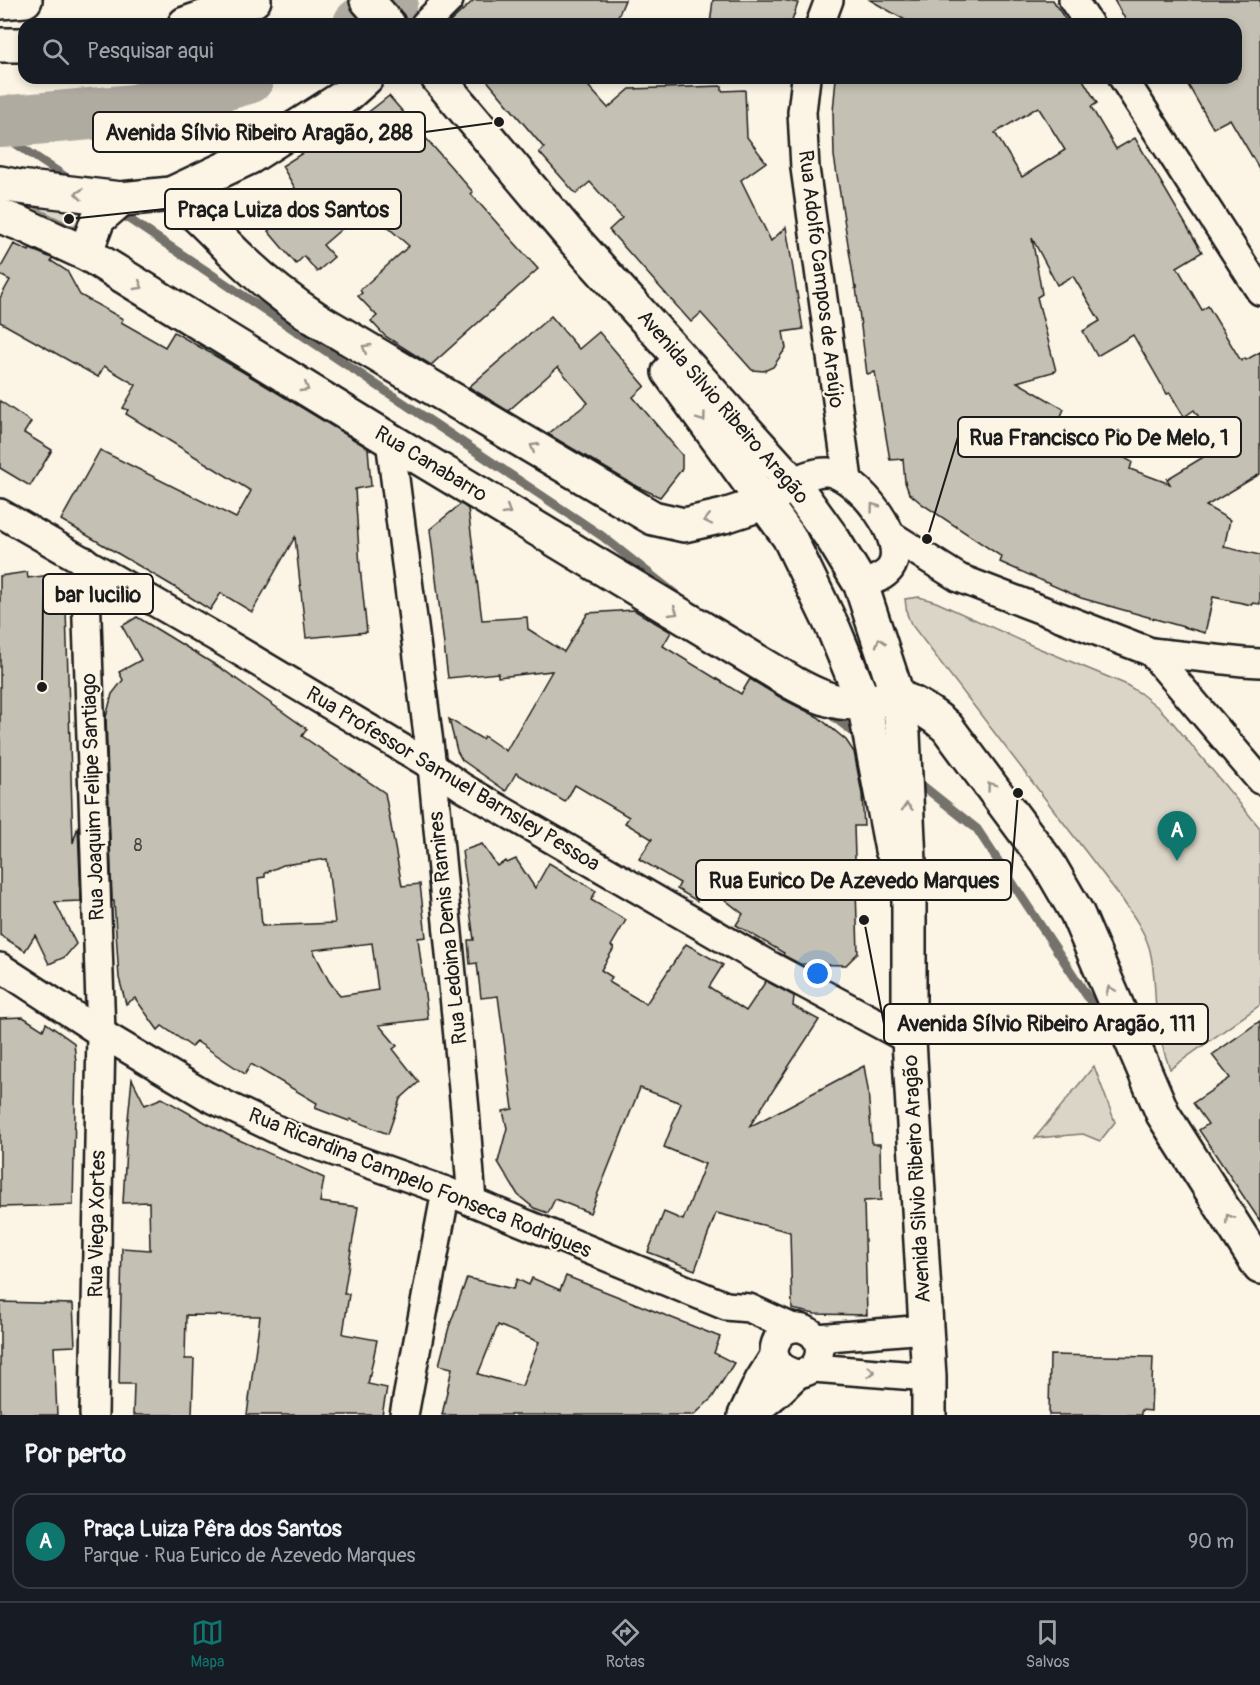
<!DOCTYPE html>
<html lang="pt">
<head>
<meta charset="utf-8">
<style>
  body { margin:0; font-family:Pangolin,sans-serif; background:#242831; color:#f1f3f6 }
  .you { position:absolute; left:818px; top:974px; width:21px; height:21px; margin:-15px; border:4px solid #fff; border-radius:50%; background:#1a73e8; box-shadow:0 0 0 9px #1a73e833 }
  .badge { display:grid; place-items:center; width:39px; height:39px; border-radius:50%; background:#0f766e; color:#fff; font-size:20px; font-weight:700 }
  .pin { position:absolute; translate:-50% -50px; filter:drop-shadow(0 2px 3px #0008) }
  .pin::after { content:''; position:absolute; top:32px; width:21px; height:18px; background:inherit; clip-path:polygon(0 0,100% 0,50% 100%) }
  .list { margin:0; padding:0; list-style:none }
  h2 { display:flex; justify-content:space-between; align-items:center; height:78px; margin:0; padding:0 24px; font-size:26px }
  h2 small { font-size:20px; font-weight:400; color:#9ea1a6 }
  .list li { display:grid; grid-template-columns:39px 1fr auto; gap:18px; align-items:center; box-sizing:border-box; height:96px; margin:0 12px 12px; padding:0 12px; border:2px solid #363941; border-radius:18px }
  .list b { display:block; font-size:22px; white-space:nowrap }
  .list p { margin:0; font-size:20px; white-space:nowrap; color:#9ea1a6 }
  .list em { font-size:20px; font-style:normal; color:#9ea1a6 }
  .icon { flex:none; width:33px; height:33px; fill:none; stroke:currentColor; stroke-width:2; stroke-linecap:round; stroke-linejoin:round }
  .map { position:relative; flex:none; width:1260px; height:1415px; overflow:hidden }
  .search { position:absolute; background:#171b24; box-shadow:0 3px 9px #0003; left:18px; right:18px; top:18px; height:66px; display:flex; align-items:center; gap:15px; box-sizing:border-box; padding:0 21px; border-radius:18px; color:#9ea1a6; font-size:22px }
  .sheet { height:186px; background:#171b24 }
  nav { display:flex; justify-content:space-around; align-items:center; box-sizing:border-box; height:84px; border-top:2px solid #363941; background:#171b24; font-size:16px; color:#9ea1a6 }
  nav a { display:grid; justify-items:center; gap:3px }
  nav .on { color:#0f766e }
  .map>svg:first-child { display:block }
  .green { fill:#dbd5c8; stroke:#7c7872; stroke-width:1.5 }
  .lines { fill:none; stroke-linecap:round; stroke-linejoin:round }
  .stream { stroke:#75726c; stroke-width:9 }
  .river { stroke:#b0aba1; stroke-width:52 }
  .building { fill:#c4c0b3; stroke:#1c1c1c; stroke-width:1.5; fill-rule:evenodd }
  .minor-casing { stroke:#1c1c1c; stroke-width:32 }
  .tertiary-casing { stroke:#1c1c1c; stroke-width:38 }
  .primary-casing { stroke:#1c1c1c; stroke-width:38 }
  .minor { stroke:#fcf5e5; stroke-width:27 }
  .tertiary { stroke:#fcf5e5; stroke-width:33 }
  .primary { stroke:#fcf5e5; stroke-width:33 }
  .oneway { stroke:#97938b }
  .labels { text-anchor:middle; dominant-baseline:central; stroke-width:4.5; stroke-linejoin:round; paint-order:stroke }
  .number-label { font-size:18px; fill:#464542 }
  .street-label { font-size:21px; fill:#1c1c1c; stroke:#fcf5e5 }
  .leader { fill:none; stroke:#1c1c1c; stroke-width:2 }
  .callout-dot { fill:#1c1c1c; stroke:#fcf5e5; stroke-width:2 }
  .callout { fill:#fcf5e5; stroke:#1c1c1c; stroke-width:2 }
  .callout-label { font-size:22px; text-anchor:middle; font-weight:bold; fill:#1c1c1c }
</style>
</head>
<body>
<div class="map">
<svg width="1260" height="1415" viewBox="0 0 1260 1415">
  <rect width="100%" height="100%" fill="#fcf5e5"/>
  <filter id="ink" filterUnits="userSpaceOnUse"><feTurbulence type="fractalNoise" baseFrequency=".0167" numOctaves="2"/><feDisplacementMap in="SourceGraphic" scale="12" xChannelSelector="R" yChannelSelector="G"/><feConvolveMatrix kernelMatrix="1 2 1 2 8 2 1 2 1" color-interpolation-filters="sRGB"/></filter>
  <g filter="url(#ink)">
    <!-- green -->
    <g class="green">
      <polygon points="32,206 83,210 77,228"/>
      <path d="M 919,597 L 936,602 L 1031,645 L 1125,684 L 1140,693 L 1160,709 L 1174,724 L 1260,828 L 1260,1005 L 1170,1069 C 1164,1053 1159,1037 1157,1020 C 1154,996 1156,971 1149,947 C 1143,928 1130,911 1119,895 L 911,624 L 907,614 L 905,599 Z"/>
      <polygon points="1094,1066 1115,1122 1100,1141 1083,1134 1035,1138"/>
    </g>
    <g class="lines">
      <!-- stream -->
      <g class="stream">
        <polyline points="0,133 73,182"/>
        <polyline points="117,211 602,536 679,597"/>
        <polyline points="825,710 862,739"/>
        <polyline points="913,778 977,829 1116,1040"/>
      </g>
      <!-- river -->
      <g class="river">
        <polyline points="359,24 392,0"/>
        <polyline points="0,122 135,110 248,78"/>
      </g>
    </g>
    <!-- building -->
    <g class="building">
      <polygon points="474,0 625,0 615,24 448,24"/>
      <polygon points="713,0 783,0 798,3 791,24 710,24"/>
      <polygon points="870,0 1053,0 1068,24 912,24"/>
      <polygon points="1114,0 1260,0 1260,170 1230,119 1213,128 1184,78 1236,78 1236,24 1128,24"/>
      <polygon points="485,78 581,78 608,108 630,89 722,86 722,91 745,90 747,137 766,162 741,180 771,241 786,227 803,329 783,332 786,348 773,367 764,371 752,370 701,313 691,322 609,230 622,218 590,182 576,194 539,152 544,148"/>
      <path d="M 836,78 L 1082,78 L 1097,103 L 1091,107 L 1116,149 L 1135,138 L 1202,252 L 1177,267 L 1202,310 L 1208,306 L 1241,361 L 1245,358 L 1246,360 L 1260,352 L 1260,474 L 1206,506 L 1230,520 L 1224,547 L 1260,555 L 1260,604 L 1252,603 L 1252,605 L 1213,597 L 1205,633 L 1081,598 L 1000,562 L 1002,557 L 922,504 L 909,493 L 905,482 L 903,459 L 890,460 L 875,372 L 867,374 L 856,287 L 855,288 L 834,156 L 833,112 ZM 1038,107 L 1065,150 L 1022,177 L 995,133 ZM 1032,238 L 1057,285 L 1073,276 L 1100,321 L 1083,331 L 1097,356 L 1133,335 L 1167,394 L 1170,393 L 1184,417 L 1194,410 L 1220,447 L 1167,479 L 1170,484 L 1130,469 L 1132,462 L 1059,421 L 1064,409 L 1017,382 L 1056,371 L 1037,297 L 1042,294 Z"/>
      <polygon points="389,96 473,192 471,194 538,269 431,365 385,336 371,321 377,316 358,296 362,293 360,290 409,246 366,208 323,245 334,257 317,272 304,256 296,264 268,231 279,221 270,211 295,188 282,166 337,131 339,135"/>
      <polygon points="14,244 29,251 30,249 52,258 51,261 67,271 80,295 123,319 121,322 165,347 174,332 243,372 368,448 371,486 355,489 360,567 367,632 306,638 295,537 252,612 221,593 210,610 173,586 61,520 100,450 236,518 251,491 126,414 128,410 123,408 136,385 104,366 98,377 0,322 0,298 10,280 0,275 0,269"/>
      <polygon points="551,316 579,349 599,332 645,386 633,397 682,455 682,469 660,497 636,486 548,434 588,403 558,367 508,411 469,387"/>
      <polygon points="0,401 31,422 24,433 52,450 30,486 0,468"/>
      <polygon points="461,504 468,509 482,620 527,617 528,629 564,652 588,613 634,610 671,632 663,646 741,694 750,679 783,699 818,717 846,740 854,752 862,794 864,826 854,826 858,953 846,965 800,964 783,955 784,953 736,925 743,914 706,885 697,901 677,889 680,883 639,859 652,839 625,823 629,817 575,785 565,802 516,773 506,791 462,760 457,751 449,719 482,739 484,736 506,751 552,671 498,677 498,673 448,678 430,529"/>
      <polygon points="27,572 28,578 58,574 63,591 66,610 73,843 78,826 81,901 55,902 76,944 65,957 49,964 35,935 25,951 0,935 0,576"/>
      <path d="M 137,617 L 222,669 L 307,729 L 302,736 L 385,793 L 402,886 L 420,884 L 426,937 L 418,938 L 428,1019 L 379,1025 L 397,1046 L 393,1049 L 419,1082 L 400,1099 L 388,1134 L 350,1119 L 349,1121 L 315,1108 L 317,1103 L 251,1064 L 245,1074 L 196,1041 L 192,1047 L 162,1026 L 158,1030 L 135,998 L 126,1004 L 119,978 L 114,901 L 112,901 L 106,717 L 112,694 L 123,680 L 119,672 L 141,660 L 122,626 ZM 327,859 L 335,923 L 262,926 L 258,878 L 265,877 L 265,873 L 283,865 ZM 372,943 L 378,990 L 340,996 L 329,981 L 313,950 Z"/>
      <polygon points="482,844 497,866 506,861 507,863 516,859 535,888 549,863 596,891 591,900 626,920 611,946 614,948 601,970 612,977 609,982 646,1004 686,944 723,965 709,987 746,1011 766,981 794,996 793,1006 819,1020 749,1127 864,1066 868,1089 872,1144 880,1144 881,1200 864,1201 867,1315 815,1314 792,1309 790,1232 716,1213 695,1270 648,1252 664,1212 683,1220 705,1164 664,1147 681,1103 640,1088 590,1213 555,1199 548,1213 534,1208 518,1195 498,1162 507,1128 503,1111 513,1109 498,996 481,998 477,963 470,964 468,940 474,940 462,851"/>
      <polygon points="23,1017 43,1030 46,1023 74,1043 76,1063 73,1205 0,1207 0,1018"/>
      <polygon points="1260,1021 1260,1221 1199,1130 1208,1124 1193,1103 1230,1078 1212,1055"/>
      <polygon points="132,1079 145,1105 162,1098 228,1135 324,1178 320,1202 358,1207 344,1294 349,1294 343,1334 377,1340 368,1384 387,1388 382,1415 247,1415 260,1316 186,1315 185,1359 194,1359 192,1415 133,1415 134,1384 119,1384 122,1248 150,1250 149,1202 123,1203 127,1129"/>
      <path d="M 566,1276 L 720,1337 L 714,1353 L 734,1363 L 712,1398 L 694,1415 L 442,1415 L 452,1368 L 439,1365 L 449,1327 L 467,1278 L 513,1289 L 517,1279 L 529,1285 L 532,1278 L 560,1290 ZM 498,1325 L 539,1342 L 522,1386 L 478,1374 Z"/>
      <polygon points="0,1302 73,1304 75,1346 54,1347 57,1415 3,1415 3,1413 0,1413"/>
      <polygon points="1050,1355 1153,1357 1151,1411 1141,1410 1141,1415 1049,1415"/>
    </g>
    <g class="lines">
      <defs>
        <g id="minor">
          <polyline points="1073,0 1089,24"/>
          <polyline points="425,24 449,0"/>
          <polyline points="820,24 829,0"/>
          <polyline points="806,78 802,112 805,168 848,480"/>
          <polyline points="1123,78 1260,291"/>
          <polyline points="390,440 432,766 465,1110 472,1202"/>
          <path d="M 792,482 C 803,477 816,471 828,472 C 858,477 910,541 890,569 C 883,578 871,581 861,585"/>
          <polyline points="0,513 219,639 432,766 462,787 767,964 909,1040"/>
          <polyline points="891,535 959,578 1151,652 1243,662 1260,663"/>
          <polyline points="85,561 101,1033 94,1415"/>
          <polyline points="1151,652 1260,780"/>
          <polyline points="0,967 101,1033 207,1096 290,1136 446,1191 726,1306 749,1308 793,1328"/>
          <polyline points="817,1338 925,1329"/>
          <polyline points="813,1368 929,1377"/>
          <polyline points="404,1415 446,1191"/>
          <polyline points="742,1415 759,1380 774,1356"/>
          <path d="M 750,1415 C 760,1408 770,1400 779,1392 C 785,1387 790,1381 796,1376 C 801,1372 808,1373 812,1368 C 824,1357 821,1336 806,1330 C 778,1317 755,1365 798,1374"/>
        </g>
        <g id="tertiary">
          <polyline points="367,0 388,24"/>
          <polyline points="438,78 569,234 792,482 833,539 861,585 898,698 903,734 909,861 909,1040 929,1377 929,1415"/>
          <path d="M 0,183 L 19,187 L 121,199 L 171,194 C 199,214 220,240 245,263 C 268,285 292,303 318,320 L 653,518 L 684,525 L 724,516 L 764,503 L 792,482"/>
          <polyline points="171,194 250,157 347,95 366,78"/>
          <path d="M 0,216 L 24,225 L 89,255 L 390,440 L 793,683 C 808,691 823,699 840,702 C 859,705 877,699 896,698 C 910,698 937,718 947,727 L 1048,863 L 1077,913 L 1163,1114 L 1260,1267"/>
          <polyline points="89,255 89,243 98,219 121,199"/>
          <polyline points="669,372 789,537 834,630 864,703 892,850"/>
        </g>
        <g id="primary">
          <polyline points="0,2 25,0"/>
          <polyline points="185,24 254,0"/>
          <polyline points="0,45 24,45"/>
        </g>
      </defs>
      <!-- minor casing -->
      <use href="#minor" class="minor-casing"/>
      <!-- tertiary casing -->
      <use href="#tertiary" class="tertiary-casing"/>
      <!-- primary casing -->
      <use href="#primary" class="primary-casing"/>
      <!-- minor -->
      <use href="#minor" class="minor"/>
      <!-- tertiary -->
      <use href="#tertiary" class="tertiary"/>
      <!-- primary -->
      <use href="#primary" class="primary"/>
    </g>
    <!-- one-way arrows -->
    <defs><path id="oneway-chevron" d="M-2-3.5L2.5 0L-2 3.5" fill="none" stroke-width="1.6" stroke-linecap="round" stroke-linejoin="round" transform="scale(1.5)"/></defs>
    <g class="oneway">
      <use href="#oneway-chevron" transform="translate(79 194) rotate(-174)"/>
      <use href="#oneway-chevron" transform="translate(139 286) rotate(31)"/>
      <use href="#oneway-chevron" transform="translate(366 348) rotate(-149)"/>
      <use href="#oneway-chevron" transform="translate(305 388) rotate(31)"/>
      <use href="#oneway-chevron" transform="translate(702 418) rotate(54)"/>
      <use href="#oneway-chevron" transform="translate(534 447) rotate(-149)"/>
      <use href="#oneway-chevron" transform="translate(874 507) rotate(-126)"/>
      <use href="#oneway-chevron" transform="translate(507 511) rotate(31)"/>
      <use href="#oneway-chevron" transform="translate(708 520) rotate(168)"/>
      <use href="#oneway-chevron" transform="translate(674 612) rotate(31)"/>
      <use href="#oneway-chevron" transform="translate(880 642) rotate(-108)"/>
      <use href="#oneway-chevron" transform="translate(991 786) rotate(-127)"/>
      <use href="#oneway-chevron" transform="translate(907 807) rotate(-93)"/>
      <use href="#oneway-chevron" transform="translate(1110 990) rotate(-113)"/>
      <use href="#oneway-chevron" transform="translate(1229 1218) rotate(-122)"/>
      <use href="#oneway-chevron" transform="translate(871 1372) rotate(4)"/>
    </g>
  </g>
  <g class="labels">
    <!-- number labels -->
    <g class="number-label">
      <text x="138" y="845">8</text>
    </g>
    <!-- street labels -->
    <g class="street-label">
      <text transform="translate(821 279) rotate(83)">Rua Adolfo Campos de Araújo</text>
      <text transform="translate(723 407) rotate(49)">Avenida Silvio Ribeiro Aragão</text>
      <text transform="translate(431 464) rotate(31)">Rua Canabarro</text>
      <text transform="translate(453 779) rotate(31)">Rua Professor Samuel Barnsley Pessoa</text>
      <text transform="translate(93 797) rotate(-92)">Rua Joaquim Felipe Santiago</text>
      <text transform="translate(448 928) rotate(-96)">Rua Ledoina Denis Ramires</text>
      <text transform="translate(917 1179) rotate(-93)">Avenida Silvio Ribeiro Aragão</text>
      <text transform="translate(420 1183) rotate(22)">Rua Ricardina Campelo Fonseca Rodrigues</text>
      <text transform="translate(97 1224) rotate(-89)">Rua Viega Xortes</text>
    </g>
  </g>
  <!-- callouts -->
  <path class="leader" d="M499 122L425 132M69 219L165 209M927 539L958 437M42 687L43 594M1018 793L1011 880M864 920L884 1024"/>
  <g class="callout-dot">
    <circle cx="499" cy="122" r="6"/>
    <circle cx="69" cy="219" r="6"/>
    <circle cx="927" cy="539" r="6"/>
    <circle cx="42" cy="687" r="6"/>
    <circle cx="1018" cy="793" r="6"/>
    <circle cx="864" cy="920" r="6"/>
  </g>
  <g class="callout">
    <rect x="93" y="112" width="332" height="40" rx="6"/>
    <rect x="165" y="189" width="236" height="40" rx="6"/>
    <rect x="958" y="417" width="283" height="40" rx="6"/>
    <rect x="43" y="574" width="110" height="40" rx="6"/>
    <rect x="696" y="860" width="315" height="40" rx="6"/>
    <rect x="884" y="1004" width="324" height="40" rx="6"/>
  </g>
  <g class="callout-label">
    <text x="259" y="140">Avenida Sílvio Ribeiro Aragão, 288</text>
    <text x="283" y="217">Praça Luiza dos Santos</text>
    <text x="1099" y="445">Rua Francisco Pio De Melo, 1</text>
    <text x="98" y="602">bar lucilio</text>
    <text x="854" y="888">Rua Eurico De Azevedo Marques</text>
    <text x="1046" y="1031">Avenida Sílvio Ribeiro Aragão, 111</text>
  </g>
</svg>
<div class="you"></div>
<div class="pin badge" style="left:1177px;top:861px">A</div>
<div class="search"><svg class="icon" aria-label="search" viewBox="0 0 24 24"><circle cx="10" cy="10" r="6"/><path d="M15 15l6 6"/></svg>Pesquisar aqui</div>
</div>
<section class="sheet">
<h2>Por perto<small></small></h2>
<ul class="list">
<li><span class="badge">A</span><div><b>Praça Luiza Pêra dos Santos</b><p>Parque · Rua Eurico de Azevedo Marques</p></div><em>90 m</em></li>
</ul>
</section>
<nav>
<a class="on"><svg class="icon" aria-label="map" viewBox="0 0 24 24"><path d="M3 6l6-2 6 2 6-2v14l-6 2-6-2-6 2zM9 4v14M15 6v14"/></svg>Mapa</a>
<a><svg class="icon" aria-label="directions" viewBox="0 0 24 24"><path d="M12 3l9 9-9 9-9-9zM9 14v-3h6M13 9l2 2-2 2"/></svg>Rotas</a>
<a><svg class="icon" aria-label="saved" viewBox="0 0 24 24"><path d="M7 4h10v16l-5-4-5 4z"/></svg>Salvos</a>
</nav>
</body>
</html>
